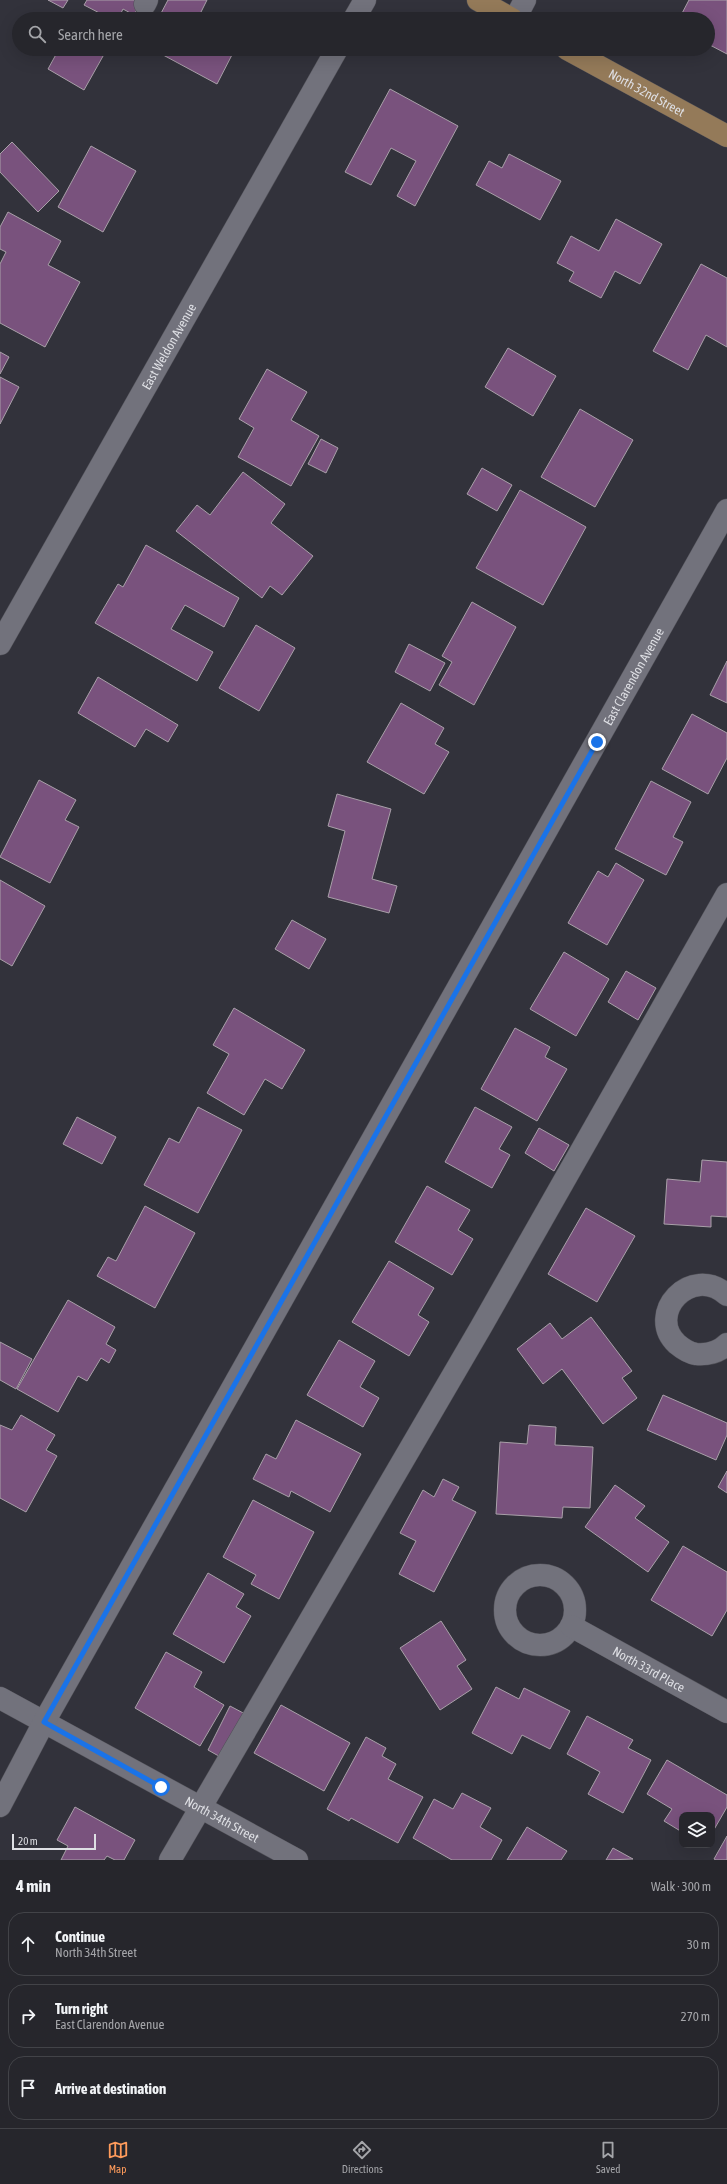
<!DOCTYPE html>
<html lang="en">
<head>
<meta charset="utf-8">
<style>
  body { margin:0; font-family:"Asap Condensed",sans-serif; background:#323238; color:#f1f3f6 }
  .controls { position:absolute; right:12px; bottom:12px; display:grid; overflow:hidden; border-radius:8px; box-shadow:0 4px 16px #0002 }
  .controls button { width:36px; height:36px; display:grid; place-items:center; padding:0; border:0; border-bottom:1px solid #424348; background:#26262c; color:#f1f3f6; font:20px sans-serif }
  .scale { position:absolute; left:12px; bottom:10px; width:84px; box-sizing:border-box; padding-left:4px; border:2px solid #dedfe4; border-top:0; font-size:11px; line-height:14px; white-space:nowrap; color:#dedfe4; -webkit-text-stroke:3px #32323b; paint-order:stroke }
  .stop { position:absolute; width:12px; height:12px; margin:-9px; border:3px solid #1a73e8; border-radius:50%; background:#fff }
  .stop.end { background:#1a73e8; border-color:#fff; box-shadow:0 1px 4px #0008 }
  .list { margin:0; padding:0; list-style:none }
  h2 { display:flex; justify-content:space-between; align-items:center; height:52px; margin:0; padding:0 16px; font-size:17px }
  h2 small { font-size:13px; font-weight:400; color:#a4a5a9 }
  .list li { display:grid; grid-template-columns:26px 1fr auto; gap:12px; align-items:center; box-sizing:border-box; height:64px; margin:0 8px 8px; padding:0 8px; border:1px solid #424348; border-radius:16px }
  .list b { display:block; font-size:15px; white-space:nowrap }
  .list p { margin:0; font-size:13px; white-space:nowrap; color:#a4a5a9 }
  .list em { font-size:13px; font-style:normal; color:#a4a5a9 }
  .icon { flex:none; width:22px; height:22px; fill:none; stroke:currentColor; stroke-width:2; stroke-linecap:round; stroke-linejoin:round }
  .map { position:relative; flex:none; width:727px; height:1860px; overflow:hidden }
  .search { position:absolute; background:#26262c; box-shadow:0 4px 16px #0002; left:12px; right:12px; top:12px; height:44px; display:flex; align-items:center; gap:10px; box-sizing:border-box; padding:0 14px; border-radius:22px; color:#a4a5a9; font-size:15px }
  .sheet { height:268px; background:#26262c }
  nav { display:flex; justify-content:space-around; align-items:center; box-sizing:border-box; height:56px; border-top:1px solid #424348; background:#26262c; font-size:11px; color:#a4a5a9 }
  nav a { display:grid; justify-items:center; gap:2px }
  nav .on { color:#ff9b5b }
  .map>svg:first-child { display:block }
  .building { fill:#79527d; stroke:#a9a0a9 }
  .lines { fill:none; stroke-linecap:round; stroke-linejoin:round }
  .minor-casing { stroke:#515158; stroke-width:23 }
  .major-casing { stroke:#515158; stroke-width:23 }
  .minor { stroke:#72727c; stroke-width:22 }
  .major { stroke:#947a59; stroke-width:22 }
  .route { stroke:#1a73e8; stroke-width:5 }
  .labels { text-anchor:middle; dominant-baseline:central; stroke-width:4; stroke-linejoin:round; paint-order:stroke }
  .street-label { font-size:13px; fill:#dedfe4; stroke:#32323b }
</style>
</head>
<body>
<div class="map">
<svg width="727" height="1860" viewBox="0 0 727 1860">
  <rect width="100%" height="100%" fill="#32323b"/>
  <!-- building -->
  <g class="building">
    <polygon points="48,0 68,0 63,8"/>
    <polygon points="87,0 142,0 134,15 123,9 118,19 111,19 84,5"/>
    <polygon points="168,0 207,0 198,18 200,19 158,19"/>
    <polygon points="689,0 727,0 727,54 708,44 708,19 679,19"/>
    <polygon points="59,49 107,49 84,90 48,69"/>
    <polygon points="152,49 235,49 217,84"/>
    <polygon points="390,89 458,126 415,206 397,196 416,161 391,148 371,185 345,172"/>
    <polygon points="12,142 59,191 38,212 0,172 0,154"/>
    <polygon points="91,146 136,171 103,232 58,207"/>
    <polygon points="509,154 561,181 540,220 476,185 489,161 502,168"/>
    <polygon points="8,212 61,241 48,265 80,282 45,347 0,323 0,264 6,252 0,249 0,227"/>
    <polygon points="616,219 662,244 640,284 615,271 601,298 569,281 574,272 557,263 571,236 599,251"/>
    <polygon points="701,264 727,278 727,347 706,335 688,370 653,351"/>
    <polygon points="508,348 556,376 533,416 485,387"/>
    <polygon points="0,352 9,357 0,374"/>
    <polygon points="267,369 307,392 291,420 319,436 291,486 238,457 254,428 239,419"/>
    <polygon points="0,377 19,387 0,424"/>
    <polygon points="580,409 633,440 595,507 541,477"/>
    <polygon points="321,439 338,448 326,473 308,464"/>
    <polygon points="482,468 512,485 497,511 467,494"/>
    <polygon points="243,472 285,504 271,523 313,556 282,595 270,586 262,598 176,531 197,505 210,515"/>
    <polygon points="520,490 586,527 543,605 476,568"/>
    <polygon points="146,545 239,598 224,627 185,605 171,629 213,652 197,681 95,623 118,584 123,587"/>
    <polygon points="472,602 516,627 474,705 439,685 452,662 442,656"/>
    <polygon points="256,625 295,648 259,711 219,688"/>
    <polygon points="409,644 445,663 430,691 395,672"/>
    <polygon points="727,661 727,703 710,695"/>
    <polygon points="98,677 178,725 168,742 146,729 135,747 78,713"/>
    <polygon points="401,703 444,728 435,744 449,752 424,794 367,762"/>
    <polygon points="692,714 727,733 727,758 708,794 662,769"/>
    <polygon points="39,780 76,800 65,820 79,827 50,883 0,857"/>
    <polygon points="651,781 691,802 673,837 683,842 666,875 615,849"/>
    <polygon points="337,794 391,809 372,879 397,886 389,913 328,897 345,831 328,826"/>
    <polygon points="616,863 644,880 607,945 568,923 598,871 608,877"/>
    <polygon points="0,880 45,906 12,966 0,959"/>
    <polygon points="292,920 326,939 309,969 275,949"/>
    <polygon points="564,952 609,979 576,1036 530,1009"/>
    <polygon points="626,971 656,988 638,1020 608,1002"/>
    <polygon points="234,1008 305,1050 282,1089 265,1079 244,1115 207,1093 229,1054 213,1045"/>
    <polygon points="515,1028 550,1047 545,1057 567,1069 537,1121 481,1089"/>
    <polygon points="198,1107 242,1130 198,1213 144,1185 169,1138 179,1143"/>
    <polygon points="475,1107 512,1127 499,1149 510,1155 492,1188 445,1162"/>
    <polygon points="77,1117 116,1137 102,1164 63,1144"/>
    <polygon points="539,1128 569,1145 554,1171 525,1153"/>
    <polygon points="702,1160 727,1162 727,1217 711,1216 711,1227 664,1224 667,1179 700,1182"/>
    <polygon points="427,1186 470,1210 458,1230 473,1239 452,1275 395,1242"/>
    <polygon points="145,1206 195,1233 155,1308 97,1276 108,1257 116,1261"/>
    <polygon points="586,1208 635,1236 597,1302 548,1274"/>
    <polygon points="389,1261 434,1288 418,1315 429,1322 409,1356 352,1322"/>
    <polygon points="68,1300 115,1327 106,1344 116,1350 109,1363 101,1358 87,1381 78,1376 58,1412 17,1389"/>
    <polygon points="591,1317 632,1371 622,1378 637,1398 603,1424 562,1369 543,1384 517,1349 550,1323 562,1339"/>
    <polygon points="339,1340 375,1361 360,1387 379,1398 363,1427 307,1395"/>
    <polygon points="0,1342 32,1359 16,1389 0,1380"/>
    <polygon points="663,1395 727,1423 727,1435 716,1460 647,1430"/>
    <polygon points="21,1415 55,1435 46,1450 57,1456 26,1512 0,1498 0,1425 12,1430"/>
    <polygon points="296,1420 361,1454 330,1512 291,1491 289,1497 253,1479 266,1454 276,1459"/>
    <polygon points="529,1425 556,1427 555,1445 593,1447 590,1508 563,1507 562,1518 496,1514 500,1442 527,1444"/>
    <polygon points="727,1471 727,1493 718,1487"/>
    <polygon points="443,1479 459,1487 452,1500 476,1512 434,1592 399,1574 416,1541 400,1533 423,1490 434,1497"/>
    <polygon points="615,1485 645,1506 635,1518 669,1542 648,1572 585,1527"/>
    <polygon points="253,1500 314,1532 279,1599 251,1584 256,1575 223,1557"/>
    <polygon points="683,1546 727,1572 727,1610 712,1636 651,1600"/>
    <polygon points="208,1573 244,1594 236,1607 251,1616 224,1663 173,1634"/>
    <polygon points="441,1621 466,1660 457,1666 472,1689 440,1710 400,1648"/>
    <polygon points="166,1652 202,1672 194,1687 224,1705 200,1746 135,1708"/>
    <polygon points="496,1687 519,1699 524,1688 570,1711 550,1749 522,1735 512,1754 472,1733"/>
    <polygon points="281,1705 350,1743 324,1791 254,1753"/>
    <polygon points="230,1706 247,1715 224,1759 208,1750"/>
    <polygon points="587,1716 633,1740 628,1748 651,1760 623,1813 588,1794 600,1772 567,1754"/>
    <polygon points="366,1737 386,1748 382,1756 396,1764 388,1779 423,1797 398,1843 351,1818 349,1821 327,1809"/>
    <polygon points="667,1760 727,1795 727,1807 712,1833 712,1815 682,1815 682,1832 664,1821 672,1809 647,1794"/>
    <polygon points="462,1793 491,1808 480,1827 502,1840 491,1860 452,1860 413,1838 434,1799 453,1809"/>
    <polygon points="75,1807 135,1840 124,1860 115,1860 107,1856 104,1860 61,1860 68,1846 57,1840"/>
    <polygon points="527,1827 567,1851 561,1860 507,1860"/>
    <polygon points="727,1836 727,1860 716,1860 714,1859"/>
    <polygon points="613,1848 633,1859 606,1860"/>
  </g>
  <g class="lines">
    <defs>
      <g id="minor">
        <polyline points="145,4 147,0"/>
        <polyline points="354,19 365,0"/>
        <polyline points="515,19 525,0"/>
        <path id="s1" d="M 0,644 L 337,49"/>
        <path d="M 727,1295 C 691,1263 645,1314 677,1344 C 683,1349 689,1353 696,1354 C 708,1355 719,1352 727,1344"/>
        <circle cx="540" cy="1610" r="35"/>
        <path id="s2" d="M 571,1626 L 727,1712"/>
        <path id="s3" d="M 0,1698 L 297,1860"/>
        <path id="s4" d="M 0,1806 L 44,1722 L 727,510"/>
        <polyline points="170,1860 481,1327 727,894"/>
      </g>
      <g id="major">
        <polyline points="478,0 512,19"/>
        <path id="s5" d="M 567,49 L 727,136"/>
      </g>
    </defs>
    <!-- minor casing -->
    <use href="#minor" class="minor-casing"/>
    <!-- major casing -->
    <use href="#major" class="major-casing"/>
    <!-- minor -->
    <use href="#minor" class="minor"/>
    <!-- major -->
    <use href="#major" class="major"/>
  </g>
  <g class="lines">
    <!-- route -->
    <polyline class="route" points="161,1787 44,1722 597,742"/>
  </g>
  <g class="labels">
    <!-- street labels -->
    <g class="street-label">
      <text stroke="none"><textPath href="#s5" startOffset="91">North 32nd Street</textPath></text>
      <text stroke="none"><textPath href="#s1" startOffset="342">East Weldon Avenue</textPath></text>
      <text stroke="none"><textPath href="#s4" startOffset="1295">East Clarendon Avenue</textPath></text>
      <text stroke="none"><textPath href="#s2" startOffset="89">North 33rd Place</textPath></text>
      <text stroke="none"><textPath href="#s3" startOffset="253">North 34th Street</textPath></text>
    </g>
  </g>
</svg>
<div class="controls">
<button><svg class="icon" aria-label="layers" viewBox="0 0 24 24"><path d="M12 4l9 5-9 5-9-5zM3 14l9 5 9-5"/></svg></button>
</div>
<div class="scale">20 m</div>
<div class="stop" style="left:161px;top:1787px"></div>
<div class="stop end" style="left:597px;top:742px"></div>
<div class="search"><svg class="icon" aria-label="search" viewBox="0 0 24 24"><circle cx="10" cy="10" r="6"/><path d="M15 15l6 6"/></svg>Search here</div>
</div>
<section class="sheet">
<h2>4 min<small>Walk · 300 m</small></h2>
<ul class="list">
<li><svg class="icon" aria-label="ahead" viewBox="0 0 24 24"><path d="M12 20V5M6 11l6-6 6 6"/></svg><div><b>Continue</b><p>North 34th Street</p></div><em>30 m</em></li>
<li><svg class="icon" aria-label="right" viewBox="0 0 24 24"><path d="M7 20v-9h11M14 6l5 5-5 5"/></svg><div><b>Turn right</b><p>East Clarendon Avenue</p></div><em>270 m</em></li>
<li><svg class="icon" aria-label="arrive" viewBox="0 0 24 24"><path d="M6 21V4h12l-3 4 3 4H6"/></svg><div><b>Arrive at destination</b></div></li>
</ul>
</section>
<nav>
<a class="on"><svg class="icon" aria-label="map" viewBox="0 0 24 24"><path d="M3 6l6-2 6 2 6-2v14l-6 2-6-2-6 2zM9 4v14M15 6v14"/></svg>Map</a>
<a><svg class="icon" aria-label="directions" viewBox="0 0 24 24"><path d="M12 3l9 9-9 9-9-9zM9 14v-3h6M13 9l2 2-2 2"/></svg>Directions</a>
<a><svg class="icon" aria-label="saved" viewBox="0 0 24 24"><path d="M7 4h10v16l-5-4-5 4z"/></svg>Saved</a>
</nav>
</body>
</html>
